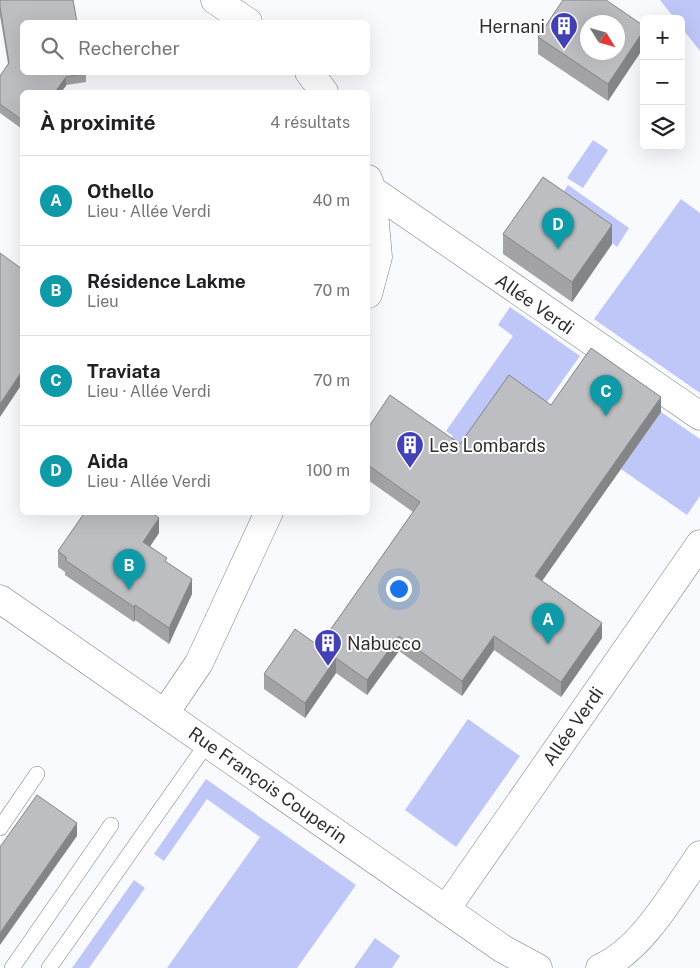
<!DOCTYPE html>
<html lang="fr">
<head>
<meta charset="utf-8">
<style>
  body { margin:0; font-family:"Public Sans",sans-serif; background:#f2f2f2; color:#202124 }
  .controls { position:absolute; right:15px; top:15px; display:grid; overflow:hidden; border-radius:8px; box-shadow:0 5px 20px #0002 }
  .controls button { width:45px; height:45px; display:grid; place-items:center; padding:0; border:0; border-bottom:1px solid #e0e0e0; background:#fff; color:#202124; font:25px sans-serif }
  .compass { position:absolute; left:580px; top:15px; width:45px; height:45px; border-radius:50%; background:#fff; box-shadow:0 5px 20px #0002; rotate:127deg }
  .you { position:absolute; left:398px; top:588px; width:18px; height:18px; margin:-12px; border:4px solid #fff; border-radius:50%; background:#1a73e8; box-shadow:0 0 0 8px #1a73e833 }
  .badge { display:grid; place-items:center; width:32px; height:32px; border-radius:50%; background:#0f766e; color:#fff; font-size:16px; font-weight:700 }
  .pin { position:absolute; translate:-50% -41px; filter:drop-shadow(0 1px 2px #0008) }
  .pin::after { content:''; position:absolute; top:26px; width:18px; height:15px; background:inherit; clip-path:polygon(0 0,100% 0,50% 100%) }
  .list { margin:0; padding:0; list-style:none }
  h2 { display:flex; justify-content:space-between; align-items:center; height:65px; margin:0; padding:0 20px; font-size:21px }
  h2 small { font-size:16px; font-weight:400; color:#757577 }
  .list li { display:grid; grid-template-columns:32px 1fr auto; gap:15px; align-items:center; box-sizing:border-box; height:90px; padding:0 20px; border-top:1px solid #e0e0e0 }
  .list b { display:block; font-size:19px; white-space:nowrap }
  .list p { margin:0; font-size:16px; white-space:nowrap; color:#757577 }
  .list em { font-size:16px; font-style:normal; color:#757577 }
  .icon { flex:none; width:28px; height:28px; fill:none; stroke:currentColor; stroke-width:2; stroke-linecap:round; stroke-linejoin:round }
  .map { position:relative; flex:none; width:700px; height:968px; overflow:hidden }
  .search { position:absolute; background:#fff; box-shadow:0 5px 20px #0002; left:20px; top:20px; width:350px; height:55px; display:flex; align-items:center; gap:12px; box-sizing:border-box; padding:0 18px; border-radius:8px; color:#757577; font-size:19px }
  .panel { position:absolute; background:#fff; box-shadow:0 5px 20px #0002; left:20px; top:90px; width:350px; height:425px; border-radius:8px }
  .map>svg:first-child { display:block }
  .green { fill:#bec7f7 }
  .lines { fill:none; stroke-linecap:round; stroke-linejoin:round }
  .service-casing { stroke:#7a7b7e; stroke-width:16 }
  .minor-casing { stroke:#7a7b7e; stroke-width:29 }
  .tertiary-casing { stroke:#7a7b7e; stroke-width:29 }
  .service { stroke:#fff; stroke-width:15 }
  .minor { stroke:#fff; stroke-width:28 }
  .tertiary { stroke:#fff; stroke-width:28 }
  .wall { fill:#a3a3a6 }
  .shaded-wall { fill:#848587 }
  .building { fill:#bdbec1; stroke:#848587; fill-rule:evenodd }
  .labels { text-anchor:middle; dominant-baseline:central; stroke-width:4; stroke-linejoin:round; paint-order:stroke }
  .poi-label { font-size:18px; fill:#2f2f30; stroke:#fff; text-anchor:start }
  .street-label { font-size:18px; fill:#2f2f30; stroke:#fff }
</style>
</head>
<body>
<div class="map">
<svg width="700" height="968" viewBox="0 0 700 968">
  <rect width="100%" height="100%" fill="#f9fafd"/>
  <!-- green -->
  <g class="green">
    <polygon points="660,0 700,0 700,51 681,27 681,19 675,19"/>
    <polygon points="593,140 608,150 583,188 567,178"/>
    <polygon points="568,185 629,228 617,247 560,197"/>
    <polygon points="681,199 700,213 700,393 594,319"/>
    <polygon points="510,307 580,356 540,412 460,459 445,448 453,436 446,431 513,336 498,325"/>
    <polygon points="661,412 700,439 700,496 687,515 621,469"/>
    <polygon points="468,719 520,756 456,847 405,810"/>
    <polygon points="206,779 356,885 297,968 167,968 260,837 207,799 164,861 154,854"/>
    <polygon points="134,880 145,888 89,968 72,968"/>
    <polygon points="375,938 400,956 392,968 354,968"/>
  </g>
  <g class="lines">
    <defs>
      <g id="service">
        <polyline points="0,828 37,774"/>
        <polyline points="12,968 111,825"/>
        <polyline points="49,968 208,742"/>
      </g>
      <g id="minor">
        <polyline points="215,0 248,22"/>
        <polyline points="309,72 324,92"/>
        <polyline points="372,190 700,416"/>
        <polyline points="368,294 378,257 372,190 368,179"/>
        <polyline points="165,713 199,663 269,512"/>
        <polyline points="446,909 700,544"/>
      </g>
      <g id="tertiary">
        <polyline points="0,599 503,949 538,968"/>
        <path d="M 600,968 C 642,950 674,892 700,855"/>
      </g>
    </defs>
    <!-- service casing -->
    <use href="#service" class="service-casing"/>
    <!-- minor casing -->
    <use href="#minor" class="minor-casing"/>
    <!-- tertiary casing -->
    <use href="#tertiary" class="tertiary-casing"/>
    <!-- service -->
    <use href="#service" class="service"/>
    <!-- minor -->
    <use href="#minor" class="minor"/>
    <!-- tertiary -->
    <use href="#tertiary" class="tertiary"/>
  </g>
  <!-- wall -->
  <g class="wall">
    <polygon points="0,0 86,73 86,82 22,92 22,129 0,113 0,76 8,64 0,16"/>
    <polygon points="644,26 644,47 608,101 538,54 538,37"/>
    <polygon points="503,234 612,244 572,302 503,254"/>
    <polygon points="551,405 661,412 542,581 602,638 561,697 494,650 462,696 399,651 367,695 336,673 305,718 264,689 264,674 319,646 413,512 368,480 368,428 460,444"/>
    <polygon points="159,533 150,546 167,562 192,594 169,644 135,620 134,622 65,575 65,572 58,567 58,551"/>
  </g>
  <!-- shaded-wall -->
  <g class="shaded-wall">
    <polygon points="644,30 644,47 608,101 608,84"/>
    <polygon points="66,77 66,86 61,92 55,92"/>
    <polygon points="612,225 612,244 572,302 572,282"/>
    <polygon points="22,371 22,384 0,417 0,404"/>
    <polygon points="661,397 661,412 535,591 535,576"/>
    <polygon points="159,518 159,533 143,557 143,542"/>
    <polygon points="192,579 192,594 169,644 169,628"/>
    <polygon points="135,605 135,620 134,622 134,607"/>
    <polygon points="602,623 602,638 561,697 561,682"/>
    <polygon points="399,636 399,651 367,695 367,680"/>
    <polygon points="494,636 494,650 462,696 462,681"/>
    <polygon points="336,658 336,673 305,718 305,703"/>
    <polygon points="77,823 77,836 0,945 0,933"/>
  </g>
  <!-- building -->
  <g class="building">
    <polygon points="0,0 73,0 77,22 22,22 22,72 86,72 86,73 66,77 55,92 22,92 22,120 0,104 0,76 9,63 0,7"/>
    <path d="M 563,0 L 606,0 L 644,26 L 644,30 L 608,84 L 538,37 ZM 588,22 L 618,22 L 618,52 L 588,52 Z"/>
    <polygon points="543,177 612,225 572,282 503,234"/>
    <polygon points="0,253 22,269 22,371 0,404"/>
    <polygon points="591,348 661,397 535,576 602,623 561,682 494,636 462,681 399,636 367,680 336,658 305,703 264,674 295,629 319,646 420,502 368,465 368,428 390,395 460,444 509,375 551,405"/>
    <polygon points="85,512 151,512 159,518 143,542 167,558 165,561 192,579 169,628 135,605 134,607 65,560 67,558 58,551"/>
    <polygon points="37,795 77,823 0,933 0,847"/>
  </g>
  <!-- icons -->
  <defs>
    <symbol id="building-pin" viewBox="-11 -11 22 30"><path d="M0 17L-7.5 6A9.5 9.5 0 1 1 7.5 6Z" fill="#4341b6" stroke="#fff"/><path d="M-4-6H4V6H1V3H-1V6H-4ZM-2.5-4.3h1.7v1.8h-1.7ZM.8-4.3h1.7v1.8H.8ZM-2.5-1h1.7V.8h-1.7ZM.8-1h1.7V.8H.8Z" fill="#fff"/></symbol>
  </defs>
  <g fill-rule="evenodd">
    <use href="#building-pin" x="548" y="10" width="32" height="43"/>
    <use href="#building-pin" x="394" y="429" width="32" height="43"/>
    <use href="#building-pin" x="312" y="627" width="32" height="43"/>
  </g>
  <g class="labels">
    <!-- poi labels -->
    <g class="poi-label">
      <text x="545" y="26" text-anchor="end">Hernani</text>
      <text x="429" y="445">Les Lombards</text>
      <text x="347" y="643">Nabucco</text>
    </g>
    <!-- street labels -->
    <g class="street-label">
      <text transform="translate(535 304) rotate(35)">Allée Verdi</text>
      <text transform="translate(573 726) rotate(-55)">Allée Verdi</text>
      <text transform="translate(268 785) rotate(35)">Rue François Couperin</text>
    </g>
  </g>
</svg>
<div class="controls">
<button>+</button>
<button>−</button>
<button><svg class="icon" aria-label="layers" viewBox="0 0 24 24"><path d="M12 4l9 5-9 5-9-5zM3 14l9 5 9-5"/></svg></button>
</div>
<svg class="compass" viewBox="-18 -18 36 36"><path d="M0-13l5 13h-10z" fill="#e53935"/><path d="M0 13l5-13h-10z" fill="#757577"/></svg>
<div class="you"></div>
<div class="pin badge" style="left:548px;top:644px;background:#0f9aa8">A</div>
<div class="pin badge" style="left:129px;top:590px;background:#0f9aa8">B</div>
<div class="pin badge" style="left:606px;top:416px;background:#0f9aa8">C</div>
<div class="pin badge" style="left:558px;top:249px;background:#0f9aa8">D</div>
<div class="search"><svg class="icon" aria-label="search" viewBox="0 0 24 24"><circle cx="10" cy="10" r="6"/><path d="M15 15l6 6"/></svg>Rechercher</div>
<section class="panel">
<h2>À proximité<small>4 résultats</small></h2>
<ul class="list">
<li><span class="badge" style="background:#0f9aa8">A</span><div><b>Othello</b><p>Lieu · Allée Verdi</p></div><em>40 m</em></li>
<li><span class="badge" style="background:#0f9aa8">B</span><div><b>Résidence Lakme</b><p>Lieu</p></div><em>70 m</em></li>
<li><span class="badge" style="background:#0f9aa8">C</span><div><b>Traviata</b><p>Lieu · Allée Verdi</p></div><em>70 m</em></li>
<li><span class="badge" style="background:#0f9aa8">D</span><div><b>Aida</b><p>Lieu · Allée Verdi</p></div><em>100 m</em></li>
</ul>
</section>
</div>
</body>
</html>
